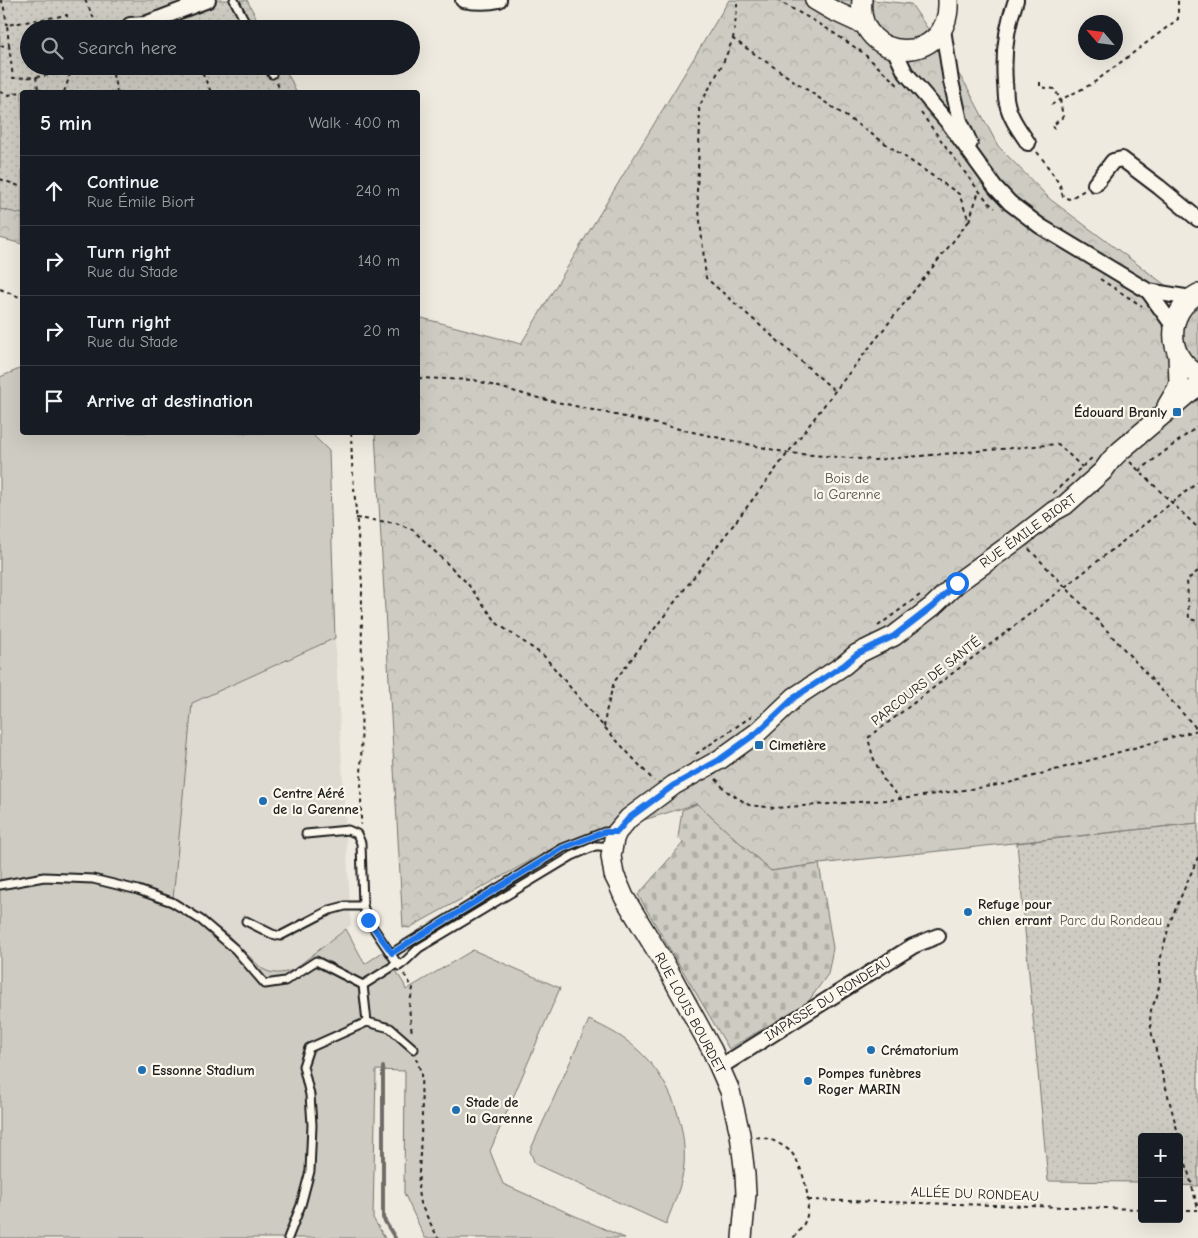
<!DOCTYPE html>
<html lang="en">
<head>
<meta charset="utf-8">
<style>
  body { margin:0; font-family:"Comic Neue",sans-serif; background:#242831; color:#f1f3f6 }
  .controls { position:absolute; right:15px; bottom:15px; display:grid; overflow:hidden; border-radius:5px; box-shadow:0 5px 20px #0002 }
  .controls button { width:45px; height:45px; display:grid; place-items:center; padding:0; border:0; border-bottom:1px solid #363941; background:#171b24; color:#f1f3f6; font:25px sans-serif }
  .compass { position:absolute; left:1078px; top:15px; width:45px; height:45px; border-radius:50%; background:#171b24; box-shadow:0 5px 20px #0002; rotate:298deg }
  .stop { position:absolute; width:15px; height:15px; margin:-11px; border:4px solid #1a73e8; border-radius:50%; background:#fff }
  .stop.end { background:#1a73e8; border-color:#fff; box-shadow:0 1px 5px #0008 }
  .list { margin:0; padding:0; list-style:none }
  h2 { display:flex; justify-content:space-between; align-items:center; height:65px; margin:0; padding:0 20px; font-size:21px }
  h2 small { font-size:16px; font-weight:400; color:#9ea1a6 }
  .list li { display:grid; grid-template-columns:32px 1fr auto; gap:15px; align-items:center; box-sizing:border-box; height:70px; padding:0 20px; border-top:1px solid #363941 }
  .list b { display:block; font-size:19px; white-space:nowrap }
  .list p { margin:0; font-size:16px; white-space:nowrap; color:#9ea1a6 }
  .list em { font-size:16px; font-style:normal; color:#9ea1a6 }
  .icon { flex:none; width:28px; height:28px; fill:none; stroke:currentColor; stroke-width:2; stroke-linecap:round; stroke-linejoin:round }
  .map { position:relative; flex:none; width:1198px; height:1238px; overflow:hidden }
  .search { position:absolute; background:#171b24; box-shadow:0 5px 20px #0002; left:20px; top:20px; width:400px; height:55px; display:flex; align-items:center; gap:12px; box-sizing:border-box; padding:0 18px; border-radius:28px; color:#9ea1a6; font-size:19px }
  .panel { position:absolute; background:#171b24; box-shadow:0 5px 20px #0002; left:20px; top:90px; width:400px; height:345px; border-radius:5px }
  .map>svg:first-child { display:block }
  .built { fill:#dedad1 }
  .grass { fill:url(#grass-tufts); stroke:#75746f }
  .forest { fill:url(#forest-crowns); stroke:#75746f }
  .cemetery { fill:url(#cemetery-stones); stroke:#75746f }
  .park { fill:url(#park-dots); stroke:#75746f }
  .pitch { fill:#ceccc2; stroke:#75746f }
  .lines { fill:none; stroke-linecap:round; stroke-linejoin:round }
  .stream { stroke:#6f6d69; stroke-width:4 }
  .lane-casing { stroke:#1c1c1c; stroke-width:11 }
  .street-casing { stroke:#1c1c1c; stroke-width:18 }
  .secondary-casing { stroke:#1c1c1c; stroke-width:22 }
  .path { stroke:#1c1c1c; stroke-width:2; stroke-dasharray:4 4; stroke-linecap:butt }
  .lane { stroke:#fbf7ec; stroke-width:7 }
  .street { stroke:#fbf7ec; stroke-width:14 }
  .secondary { stroke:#fbf7ec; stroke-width:19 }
  .route { stroke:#1a73e8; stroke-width:6 }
  .poi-dot { fill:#1f6fb2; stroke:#fbf7ec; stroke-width:2 }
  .labels { text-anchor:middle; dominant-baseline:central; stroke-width:4.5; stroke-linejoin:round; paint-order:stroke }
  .poi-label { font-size:14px; font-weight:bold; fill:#1c1c1c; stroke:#fbf7ec; text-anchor:start }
  .park-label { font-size:14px; fill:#51514e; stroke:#fbf7ec }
  .street-label { font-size:14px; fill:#1c1c1c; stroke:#fbf7ec }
</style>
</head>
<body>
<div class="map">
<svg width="1198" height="1238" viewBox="0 0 1198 1238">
  <defs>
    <pattern id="grass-tufts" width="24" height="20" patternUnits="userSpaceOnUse" patternTransform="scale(1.25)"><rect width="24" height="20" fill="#ceccc2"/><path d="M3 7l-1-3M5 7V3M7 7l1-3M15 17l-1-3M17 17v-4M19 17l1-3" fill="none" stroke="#b0afa6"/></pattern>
    <pattern id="forest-crowns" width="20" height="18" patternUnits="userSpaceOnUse" patternTransform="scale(1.25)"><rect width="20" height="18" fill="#ceccc2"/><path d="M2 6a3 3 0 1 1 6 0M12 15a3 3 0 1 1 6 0" fill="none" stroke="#b0afa6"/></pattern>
    <pattern id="cemetery-stones" width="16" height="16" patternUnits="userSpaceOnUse" patternTransform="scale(1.25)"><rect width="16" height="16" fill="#ceccc2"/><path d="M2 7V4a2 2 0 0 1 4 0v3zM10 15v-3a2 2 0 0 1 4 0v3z" fill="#b0afa6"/></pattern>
    <pattern id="park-dots" width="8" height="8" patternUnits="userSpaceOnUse" patternTransform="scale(1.25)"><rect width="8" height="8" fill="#ceccc2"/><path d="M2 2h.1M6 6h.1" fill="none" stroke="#b0afa6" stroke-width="1.8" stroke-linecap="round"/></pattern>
  </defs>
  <rect width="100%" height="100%" fill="#eeeadf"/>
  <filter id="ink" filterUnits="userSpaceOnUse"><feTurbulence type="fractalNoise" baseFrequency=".02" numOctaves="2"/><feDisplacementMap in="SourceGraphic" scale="10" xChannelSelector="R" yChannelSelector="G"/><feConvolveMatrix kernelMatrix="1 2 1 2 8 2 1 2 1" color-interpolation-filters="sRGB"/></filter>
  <g filter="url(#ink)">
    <!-- built -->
    <polygon class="built" points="335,638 351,925 293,970 284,973 275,974 267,972 261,968 228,935 214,924 173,899 192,703"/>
    <!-- grass -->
    <polygon class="grass" points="1198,299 1198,366 1184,354 1181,318"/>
    <!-- forest -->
    <g class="forest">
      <polygon points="729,0 872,0 911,4 966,85 998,146 1051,200 1176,293 1190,398 1198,397 1198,823 819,864 771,871 696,804 555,847 409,928 403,927 375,433 418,432 418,317 521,344"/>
      <polygon points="0,100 22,107 22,244 0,238"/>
    </g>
    <!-- cemetery -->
    <polygon class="cemetery" points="697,804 771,871 819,864 833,948 828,974 808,1002 729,1049 638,895 683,843 678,838 682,810"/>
    <!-- park -->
    <g class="park">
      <polygon points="0,0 247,0 262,29 29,29 29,66 283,66 292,82 296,92 22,92 22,214 0,209"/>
      <polygon points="1198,823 1198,1186 1179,1185 1179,1137 1142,1137 1142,1182 1048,1181 1017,843"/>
    </g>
    <!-- pitch -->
    <g class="pitch">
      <path d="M 22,368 L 22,432 L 311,433 L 329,451 L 335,638 L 192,703 L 173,899 L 199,914 L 228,935 L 261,968 C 272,975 281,974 293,970 L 346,929 L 365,964 L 384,951 L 404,984 L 406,990 L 473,950 L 560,988 L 490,1151 L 503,1184 L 625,1238 L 425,1238 L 404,1193 L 405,1071 L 376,1070 L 373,1218 L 385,1238 L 0,1238 L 0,377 Z"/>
      <path d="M 589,1020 C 607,1028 624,1037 638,1050 C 669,1078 687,1124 684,1165 C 682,1186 673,1205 666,1224 L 535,1164 L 530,1151 Z"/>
    </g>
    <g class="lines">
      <!-- stream -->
      <polyline class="stream" points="383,1067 383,1218 395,1238"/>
      <defs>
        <g id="lane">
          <polyline points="234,0 249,29"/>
          <polyline points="268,66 272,74"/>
          <path d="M 306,834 L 348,830 L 357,834 L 361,843 L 363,906 L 368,920 L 399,966 C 407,961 412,954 419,948 L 572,856 L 595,846 L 599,846 L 611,847"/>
          <polyline points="0,885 44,877 93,879 138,890 172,902 201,920 235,949 265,984 285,981 316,961 363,985 398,963"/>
          <polyline points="246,921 272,934 280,936 330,910 345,906 363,906"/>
          <polyline points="392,953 563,848 604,832 614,832"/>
          <polyline points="367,1022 390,1028 414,1049"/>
          <polyline points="288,1238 301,1205 310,1171 312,1125 310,1095 303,1066 309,1048 367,1022 363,985"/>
        </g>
        <g id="street">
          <path d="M 463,0 C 475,2 487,3 499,0"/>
          <path d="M 1016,0 C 1006,27 1003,55 1005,83 C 1006,90 1005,96 1007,103 C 1010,118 1020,131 1028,143"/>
          <polyline points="130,25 145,24 208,0"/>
          <polyline points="943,29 951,81 960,121 970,143"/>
          <polyline points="894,49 905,72 950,125 995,187 1010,203 1040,226 1148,291 1191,298"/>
          <polyline points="1095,184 1113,161 1122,159 1159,187 1198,219"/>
          <polyline points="1148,291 1174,327"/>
          <polyline points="720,1067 913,946 938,936"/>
        </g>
        <g id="secondary">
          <polyline points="815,0 832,10 858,22 863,20"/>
          <path d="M 862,0 C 855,64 952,68 948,0"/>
          <path d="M 1198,294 C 1166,311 1165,357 1198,374"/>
          <polyline points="1167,406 1177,389 1179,383 1178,355"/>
          <polyline points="742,1238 746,1194 745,1175 740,1134 730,1091 712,1050 666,966 624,897 618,883 614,875 611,856 614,839 617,832 629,818 674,785 719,760 758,732 795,697 844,665 857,654 894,636 933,606 957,583 1018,539 1054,511 1065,505 1103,471 1111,460 1120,451 1186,395 1198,386"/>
        </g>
      </defs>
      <!-- lane casing -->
      <use href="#lane" class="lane-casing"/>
      <!-- street casing -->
      <use href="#street" class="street-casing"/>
      <!-- secondary casing -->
      <use href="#secondary" class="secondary-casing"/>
      <!-- path -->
      <g class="path">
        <polyline points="0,0 3,3 7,25"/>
        <polyline points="85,0 99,29"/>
        <polyline points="777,0 823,26 862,52 899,86"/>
        <polyline points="733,39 737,10 737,0"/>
        <polyline points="9,45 13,78 36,77 38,89"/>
        <polyline points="0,46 9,45 7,25 67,15 68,29"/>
        <polyline points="111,66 117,92"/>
        <polyline points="199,66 211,92"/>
        <polyline points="36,77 71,72"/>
        <polyline points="1040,82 1040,87 1055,89 1060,100 1063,117 1052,126 1054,129"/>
        <polyline points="277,83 281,92"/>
        <polyline points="0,92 9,95 20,92 32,88 49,92"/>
        <polyline points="64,92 69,78 71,66"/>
        <polyline points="1051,105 1060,100 1092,84 1178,19 1178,0"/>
        <polyline points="921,113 972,182 989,203 995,208"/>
        <polyline points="1037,152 1044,161 1060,185 1063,197 1069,199 1085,190"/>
        <polyline points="0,179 22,187"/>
        <polyline points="969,221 979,191"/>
        <polyline points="1100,279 1142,306"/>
        <polyline points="0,289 22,298"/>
        <polyline points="418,378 474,380 534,397 788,453 874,460 1058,444 1082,467"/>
        <polyline points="351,432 352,463 362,584 361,825"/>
        <polyline points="1130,462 1198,528"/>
        <polyline points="1139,471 1198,426"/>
        <polyline points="1053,493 1094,456"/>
        <polyline points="356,518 396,523 413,530 467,583 498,624 544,656 596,718 654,781"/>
        <polyline points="1029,549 1100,623 1198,730 1005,784 901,799 883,779 873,757 868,738 1065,587 1198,482"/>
        <polyline points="1198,571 1187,580 1189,619 1198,621"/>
        <polyline points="878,626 920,595"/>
        <polyline points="604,727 606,712 614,682 835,391 969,221 959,194 733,39 723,63 699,107 700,125 697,191 706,278 835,391"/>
        <polyline points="696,754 752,716"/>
        <polyline points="716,779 725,790 749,805 774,808 901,799"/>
        <polyline points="1198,857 1170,922 1160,961 1160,981 1157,996 1151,1010 1150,1021 1152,1035 1198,1209"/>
        <polyline points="404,974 413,988 409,1007 412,1034"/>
        <polyline points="416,1058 421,1072 422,1117 418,1191 420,1203 438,1238"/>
        <path d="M 756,1137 C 761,1138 767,1138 771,1140 C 776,1141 788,1149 791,1152 C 803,1166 812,1201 806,1219 C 804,1225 798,1233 793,1238"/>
        <polyline points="808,1200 1142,1209"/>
        <polyline points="1179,1210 1198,1210"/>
      </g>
      <!-- lane -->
      <use href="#lane" class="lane"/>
      <!-- street -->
      <use href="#street" class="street"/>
      <!-- secondary -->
      <use href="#secondary" class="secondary"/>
    </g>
  </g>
  <g class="lines" filter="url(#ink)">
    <!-- route -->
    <polyline class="route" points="368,920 392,953 563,848 604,832 617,832 629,818 674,785 719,760 758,732 795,697 844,665 857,654 894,636 933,606 957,583"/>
  </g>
  <!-- markers -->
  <g class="poi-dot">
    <rect x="1172" y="407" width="10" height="10" rx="2.5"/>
    <rect x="754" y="740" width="10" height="10" rx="2.5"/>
    <circle cx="263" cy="801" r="5"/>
    <circle cx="968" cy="912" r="5"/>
    <circle cx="871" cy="1050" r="5"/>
    <circle cx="142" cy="1070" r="5"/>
    <circle cx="808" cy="1081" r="5"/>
    <circle cx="456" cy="1110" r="5"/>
  </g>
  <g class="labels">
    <!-- poi labels -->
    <g class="poi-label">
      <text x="1167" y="412" text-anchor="end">Édouard Branly</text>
      <text x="769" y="745">Cimetière</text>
      <text x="273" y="793">Centre Aéré<tspan x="273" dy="16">de la Garenne</tspan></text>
      <text x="978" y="904">Refuge pour<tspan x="978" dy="16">chien errant</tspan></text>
      <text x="881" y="1050">Crématorium</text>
      <text x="152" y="1070">Essonne Stadium</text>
      <text x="818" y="1073">Pompes funèbres<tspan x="818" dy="16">Roger MARIN</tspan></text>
      <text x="466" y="1102">Stade de<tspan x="466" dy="16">la Garenne</tspan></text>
    </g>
    <!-- park labels -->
    <g class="park-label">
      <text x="847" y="478">Bois de<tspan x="847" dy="16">la Garenne</tspan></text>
      <text x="1111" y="920">Parc du Rondeau</text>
    </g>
    <!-- street labels -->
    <g class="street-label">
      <text transform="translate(1028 531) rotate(-36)">RUE ÉMILE BIORT</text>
      <text transform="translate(926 681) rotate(-38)">PARCOURS DE SANTÉ</text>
      <text transform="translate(828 999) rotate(-32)">IMPASSE DU RONDEAU</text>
      <text transform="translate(690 1013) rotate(62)">RUE LOUIS BOURDET</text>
      <text transform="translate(975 1194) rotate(2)">ALLÉE DU RONDEAU</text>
    </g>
  </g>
</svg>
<div class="controls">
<button>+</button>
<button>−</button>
</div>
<svg class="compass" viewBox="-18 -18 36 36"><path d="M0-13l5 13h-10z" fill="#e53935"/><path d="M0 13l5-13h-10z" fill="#9ea1a6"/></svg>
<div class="stop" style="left:957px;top:583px"></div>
<div class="stop end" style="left:368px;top:920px"></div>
<div class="search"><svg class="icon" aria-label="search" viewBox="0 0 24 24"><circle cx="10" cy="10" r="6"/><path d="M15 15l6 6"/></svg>Search here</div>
<section class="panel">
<h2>5 min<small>Walk · 400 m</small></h2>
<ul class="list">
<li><svg class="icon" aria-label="ahead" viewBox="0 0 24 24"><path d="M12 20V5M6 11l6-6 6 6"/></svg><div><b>Continue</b><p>Rue Émile Biort</p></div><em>240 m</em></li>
<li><svg class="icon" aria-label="right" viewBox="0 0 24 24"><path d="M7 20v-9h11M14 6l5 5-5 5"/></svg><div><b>Turn right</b><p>Rue du Stade</p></div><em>140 m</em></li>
<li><svg class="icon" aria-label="right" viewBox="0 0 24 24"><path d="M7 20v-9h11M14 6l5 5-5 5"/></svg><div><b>Turn right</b><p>Rue du Stade</p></div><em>20 m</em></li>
<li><svg class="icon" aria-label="arrive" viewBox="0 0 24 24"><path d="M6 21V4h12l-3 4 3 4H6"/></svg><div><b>Arrive at destination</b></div></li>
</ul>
</section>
</div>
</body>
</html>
